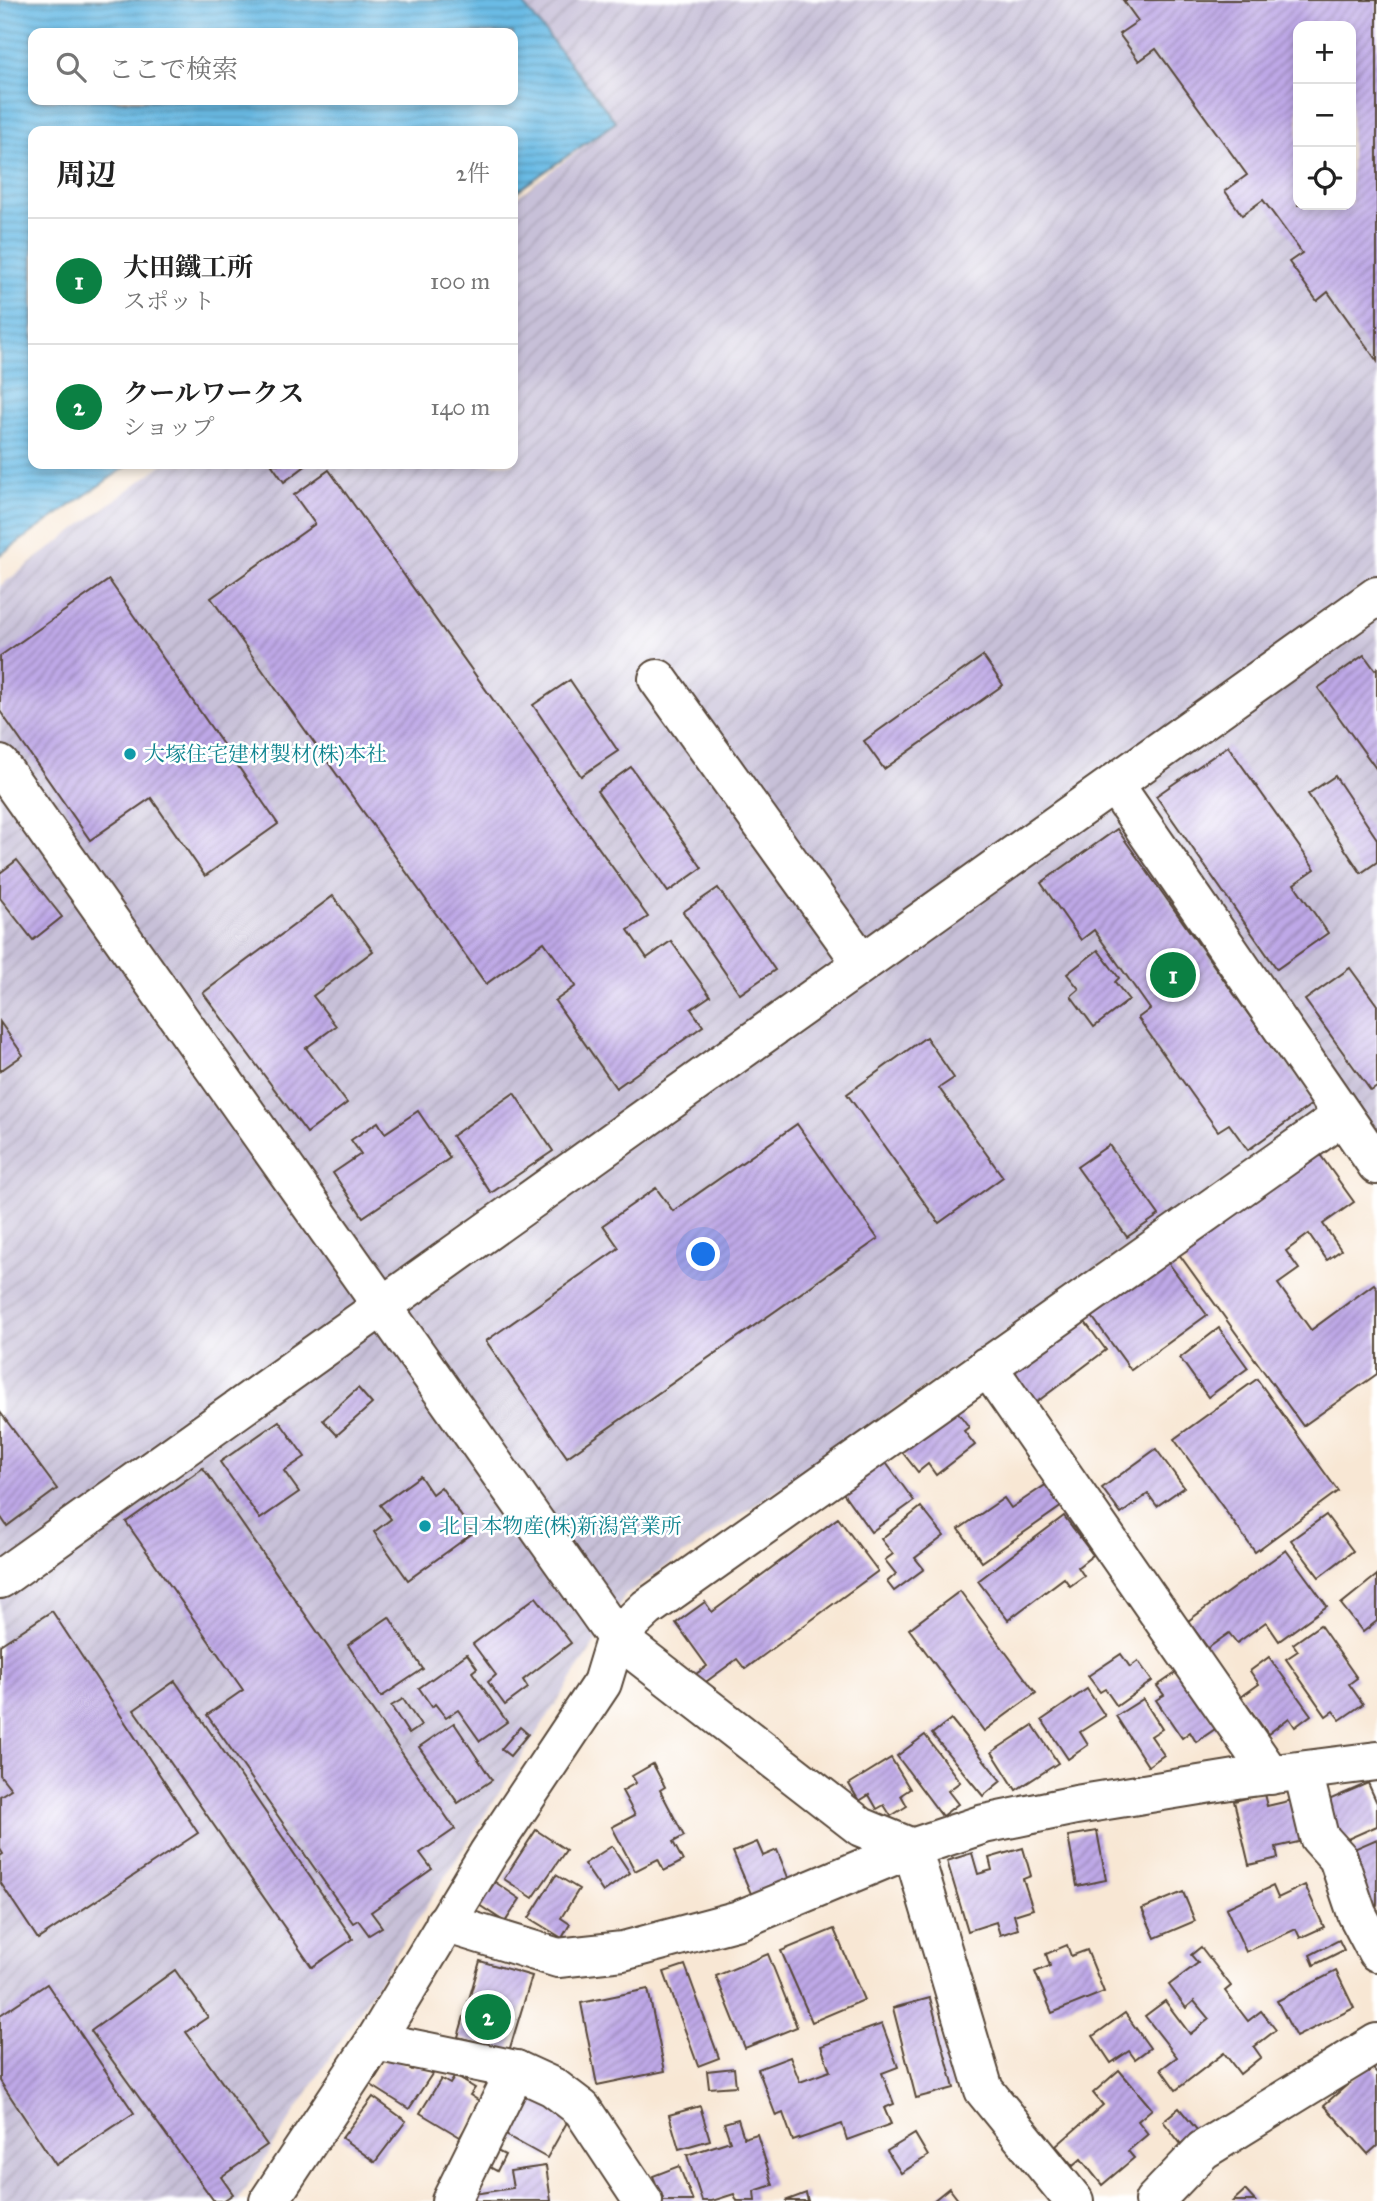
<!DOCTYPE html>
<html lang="ja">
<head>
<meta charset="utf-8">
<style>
  body { margin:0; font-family:"IM FELL Great Primer","Noto Serif JP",serif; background:#f6f6f6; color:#222 }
  .controls { position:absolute; right:21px; top:21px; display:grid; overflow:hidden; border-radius:14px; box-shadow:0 4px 10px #0003 }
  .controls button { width:63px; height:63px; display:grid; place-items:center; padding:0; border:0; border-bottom:2px solid #e0e0e0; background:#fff; color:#222; font:35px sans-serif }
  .you { position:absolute; left:704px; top:1255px; width:24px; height:24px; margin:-18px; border:5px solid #fff; border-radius:50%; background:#1a73e8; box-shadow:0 0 0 10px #1a73e833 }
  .badge { display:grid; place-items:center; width:46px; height:46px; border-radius:50%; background:#0b8043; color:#fff; font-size:23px; font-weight:700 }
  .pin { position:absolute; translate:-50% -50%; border:4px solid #fff; box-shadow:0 2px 7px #0006 }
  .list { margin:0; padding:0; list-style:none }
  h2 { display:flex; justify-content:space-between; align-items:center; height:91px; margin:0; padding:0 28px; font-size:30px }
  h2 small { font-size:23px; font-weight:400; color:#767676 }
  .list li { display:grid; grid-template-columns:46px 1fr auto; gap:21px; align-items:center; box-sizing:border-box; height:126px; padding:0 28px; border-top:2px solid #e0e0e0 }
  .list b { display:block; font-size:26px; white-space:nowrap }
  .list p { margin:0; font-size:23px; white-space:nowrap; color:#767676 }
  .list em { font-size:23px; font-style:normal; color:#767676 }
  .icon { flex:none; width:38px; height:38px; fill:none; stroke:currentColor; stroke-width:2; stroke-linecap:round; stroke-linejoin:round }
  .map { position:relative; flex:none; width:1377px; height:2201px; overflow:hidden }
  .search { position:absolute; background:#fff; box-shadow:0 4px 10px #0003; left:28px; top:28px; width:490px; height:77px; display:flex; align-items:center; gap:18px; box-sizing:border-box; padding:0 24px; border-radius:14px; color:#767676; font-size:26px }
  .panel { position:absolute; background:#fff; box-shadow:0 4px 10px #0003; left:28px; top:126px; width:490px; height:343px; border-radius:14px }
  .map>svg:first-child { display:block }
  .industrial { fill:url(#industrial-furrows); fill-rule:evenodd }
  .water { fill:url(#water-rules); stroke:#527282; stroke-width:2; fill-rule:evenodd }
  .building { fill:url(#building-hatch); fill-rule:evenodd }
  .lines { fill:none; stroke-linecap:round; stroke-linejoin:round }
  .minor-casing { stroke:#574639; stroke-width:42 }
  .minor { stroke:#fff; stroke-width:38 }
  .culture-dot { fill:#0f9aa8; stroke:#fff; stroke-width:2.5 }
  .labels { text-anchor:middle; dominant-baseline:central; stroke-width:5; stroke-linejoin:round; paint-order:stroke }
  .culture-label { font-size:21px; fill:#0d838f; stroke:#fff; text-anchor:start }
</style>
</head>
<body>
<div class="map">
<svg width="1377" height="2201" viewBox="0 0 1377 2201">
  <defs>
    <pattern id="industrial-furrows" width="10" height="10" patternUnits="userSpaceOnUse" patternTransform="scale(1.75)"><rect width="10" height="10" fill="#c7c0d8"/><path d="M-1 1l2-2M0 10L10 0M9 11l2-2" fill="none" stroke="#aca5b9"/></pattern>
    <pattern id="water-rules" width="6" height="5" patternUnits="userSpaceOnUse" patternTransform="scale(1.75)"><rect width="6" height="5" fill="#6abbe5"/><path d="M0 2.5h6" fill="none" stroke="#5898b9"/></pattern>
    <pattern id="building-hatch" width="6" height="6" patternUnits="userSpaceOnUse" patternTransform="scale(1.75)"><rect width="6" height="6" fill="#bea8e7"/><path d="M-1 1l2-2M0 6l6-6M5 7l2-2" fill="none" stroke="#9c89bb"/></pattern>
  </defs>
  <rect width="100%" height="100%" fill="#fff"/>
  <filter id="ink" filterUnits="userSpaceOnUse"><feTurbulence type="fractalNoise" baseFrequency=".0143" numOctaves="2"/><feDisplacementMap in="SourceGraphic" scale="14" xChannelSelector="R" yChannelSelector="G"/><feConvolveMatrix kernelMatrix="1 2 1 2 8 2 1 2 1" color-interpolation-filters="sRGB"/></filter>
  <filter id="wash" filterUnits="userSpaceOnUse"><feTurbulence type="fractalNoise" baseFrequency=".00686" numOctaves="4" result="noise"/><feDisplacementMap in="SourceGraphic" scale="28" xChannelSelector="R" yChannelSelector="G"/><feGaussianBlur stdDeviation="1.57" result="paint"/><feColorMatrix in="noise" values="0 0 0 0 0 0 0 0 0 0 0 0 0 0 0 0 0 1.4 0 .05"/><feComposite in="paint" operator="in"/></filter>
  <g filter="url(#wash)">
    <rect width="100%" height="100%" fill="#f8e7d4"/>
    <!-- industrial -->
    <path class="industrial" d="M 520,0 L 1377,0 L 1377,1136 L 1348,1096 L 626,1594 L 238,2201 L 0,2201 L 0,586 L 163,464 L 513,464 L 513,200 L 616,122 ZM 1298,26 L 1351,26 L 1351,205 L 1298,205 Z"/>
    <!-- water -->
    <path class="water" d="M 0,0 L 520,0 L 616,122 L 513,194 L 513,131 L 33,131 L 33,464 L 130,464 L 0,555 ZM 33,33 L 513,33 L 513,100 L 33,100 Z"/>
    <g id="blocks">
      <!-- building -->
      <g class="building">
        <path d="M 1123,0 L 1377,0 L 1377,361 L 1328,292 L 1317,301 L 1289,262 L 1302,253 L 1263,200 L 1242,215 L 1225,191 L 1247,175 L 1156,49 L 1139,61 L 1119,34 L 1138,21 ZM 1298,26 L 1351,26 L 1351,205 L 1298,205 Z"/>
        <polygon points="273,464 308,464 284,482 272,465"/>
        <polygon points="329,470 648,917 628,930 647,958 671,941 710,996 691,1009 703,1026 616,1088 555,1001 576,986 544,942 486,984 211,598 315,524 294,495"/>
        <polygon points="109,580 278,824 205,876 151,798 90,840 0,711 0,656"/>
        <polygon points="1364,655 1375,670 1377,668 1377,770 1318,688"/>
        <polygon points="983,656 1003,685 884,769 864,741"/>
        <polygon points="570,680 618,751 581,776 533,705"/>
        <polygon points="1228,746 1315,869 1294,884 1328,933 1277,969 1156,796"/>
        <polygon points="631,767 702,868 668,892 597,791"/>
        <polygon points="1335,776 1377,839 1377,862 1361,873 1308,794"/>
        <polygon points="1117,829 1312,1104 1248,1150 1229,1124 1218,1131 1138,1018 1150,1009 1094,930 1081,940 1041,883"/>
        <polygon points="17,860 62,917 33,940 0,898 0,873"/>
        <polygon points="718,888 775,970 740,994 683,912"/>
        <polygon points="333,896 373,951 313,996 336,1026 306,1048 347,1103 307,1133 203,993"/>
        <polygon points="1098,950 1119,978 1115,982 1129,1000 1094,1027 1071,996 1079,989 1067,974"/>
        <polygon points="1350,968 1377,1005 1377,1087 1371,1091 1305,1000"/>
        <polygon points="0,1022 23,1055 0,1071"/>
        <polygon points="926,1037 954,1078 939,1088 1003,1177 939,1223 847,1094"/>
        <polygon points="514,1093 553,1151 491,1193 452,1136"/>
        <polygon points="418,1111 450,1158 363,1217 333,1173 361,1154 351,1140 378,1122 385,1133"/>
        <polygon points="797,1124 878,1239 567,1457 486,1341 619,1248 603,1225 656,1188 673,1211"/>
        <polygon points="1109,1145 1159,1215 1127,1237 1077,1167"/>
        <polygon points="1316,1149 1354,1202 1323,1224 1341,1250 1327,1260 1309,1234 1286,1251 1299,1269 1278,1284 1311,1330 1374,1284 1377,1288 1377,1374 1303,1426 1176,1250"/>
        <polygon points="1164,1257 1207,1315 1131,1370 1088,1311"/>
        <polygon points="1079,1314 1106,1350 1034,1404 1007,1367"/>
        <polygon points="1219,1328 1248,1368 1208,1397 1180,1358"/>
        <polygon points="1257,1379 1338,1491 1255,1552 1174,1439"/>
        <polygon points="358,1388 372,1404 337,1435 323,1420"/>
        <polygon points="954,1407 969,1427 964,1431 975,1445 936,1475 928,1464 918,1472 899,1448"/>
        <polygon points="0,1412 57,1489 7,1526 0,1516"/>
        <polygon points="279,1421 305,1457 284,1471 299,1492 260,1519 220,1462"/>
        <polygon points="1156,1449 1184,1487 1157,1506 1148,1494 1121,1514 1102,1488"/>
        <polygon points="884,1460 914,1501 871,1532 841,1490"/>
        <polygon points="203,1468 455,1829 420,1853 432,1869 371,1912 382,1927 369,1935 358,1920 353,1923 207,1715 243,1690 126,1522"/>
        <polygon points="420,1476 432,1494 441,1487 473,1533 408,1580 374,1532 391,1519 380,1505"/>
        <polygon points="1047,1484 1062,1506 982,1562 959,1529 1004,1498 1011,1508"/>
        <polygon points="921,1507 944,1536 915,1558 924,1569 894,1591 887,1582 896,1574 885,1560 893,1554 881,1539"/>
        <polygon points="1326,1515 1353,1551 1319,1577 1291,1540"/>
        <polygon points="1064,1516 1093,1555 1078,1567 1084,1576 1070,1586 1064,1578 1008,1620 978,1581"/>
        <polygon points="838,1518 878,1571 745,1669 737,1659 703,1684 696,1674 707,1666 676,1623 705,1602 712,1612"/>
        <polygon points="1286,1550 1327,1606 1279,1641 1266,1622 1237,1643 1229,1633 1208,1648 1188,1621"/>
        <polygon points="1377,1575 1377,1621 1363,1632 1341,1604"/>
        <polygon points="960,1591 1036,1693 984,1731 909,1629"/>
        <polygon points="536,1597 571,1643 523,1680 528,1688 505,1705 488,1682 496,1675 473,1644"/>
        <polygon points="52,1611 198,1833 38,1939 0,1882 0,1856 3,1854 0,1849 0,1796 11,1789 0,1775 0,1645"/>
        <polygon points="389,1617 423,1669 381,1697 348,1645"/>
        <polygon points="1320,1625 1357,1678 1349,1684 1363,1704 1340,1720 1333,1711 1326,1716 1286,1659 1298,1651 1293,1644"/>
        <polygon points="467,1654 477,1668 472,1672 507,1722 480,1741 458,1710 446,1718 435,1704 432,1707 419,1688"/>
        <polygon points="1121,1654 1130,1667 1138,1661 1152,1681 1117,1706 1105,1689 1100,1692 1088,1676"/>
        <polygon points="1269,1657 1311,1715 1295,1727 1289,1718 1268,1734 1241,1697 1259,1684 1250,1671"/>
        <polygon points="1179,1671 1218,1727 1196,1742 1190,1732 1182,1738 1156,1700 1164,1695 1157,1686"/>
        <polygon points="175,1681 353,1939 312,1967 134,1710"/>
        <polygon points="1087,1689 1105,1716 1080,1732 1088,1745 1068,1759 1042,1720"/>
        <polygon points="403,1699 421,1726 409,1734 391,1706"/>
        <polygon points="1143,1699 1162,1729 1151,1736 1164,1755 1148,1766 1116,1716"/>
        <polygon points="951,1719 1001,1781 983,1796 932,1734"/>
        <polygon points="454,1723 492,1780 458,1803 419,1747"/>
        <polygon points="1033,1725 1058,1763 1016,1790 992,1752"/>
        <polygon points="520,1727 528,1734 510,1756 501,1749"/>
        <polygon points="925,1735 960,1782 948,1791 958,1804 942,1816 897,1756"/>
        <polygon points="891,1758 910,1789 901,1795 907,1806 891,1816 884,1805 877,1809 869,1795 859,1801 849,1784"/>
        <polygon points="653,1764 665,1787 660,1790 684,1836 673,1842 683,1861 664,1871 658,1859 635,1871 612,1827 635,1815 622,1791 636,1783 632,1776"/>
        <polygon points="1368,1783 1377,1803 1377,1826 1341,1842 1324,1802"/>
        <polygon points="1264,1794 1267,1806 1293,1800 1303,1841 1276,1847 1278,1858 1249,1865 1234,1801"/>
        <polygon points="536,1830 566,1850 533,1898 504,1879"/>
        <polygon points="1097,1831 1106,1880 1077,1886 1068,1836"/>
        <polygon points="1377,1839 1377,1906 1371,1909 1347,1852"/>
        <polygon points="757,1842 763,1856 777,1850 789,1880 752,1896 733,1852"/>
        <polygon points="612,1846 630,1873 603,1892 584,1864"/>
        <polygon points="1023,1848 1031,1876 1023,1879 1033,1909 1014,1915 1018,1929 1000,1935 996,1922 968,1931 947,1861 972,1853 978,1874 992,1870 989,1858"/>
        <polygon points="556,1875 579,1889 561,1918 570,1924 562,1938 529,1918"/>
        <polygon points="495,1882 520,1899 505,1922 479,1905"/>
        <polygon points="1305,1885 1324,1927 1300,1938 1296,1929 1246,1952 1226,1908 1273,1886 1278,1898"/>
        <polygon points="1183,1892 1195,1921 1155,1938 1142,1909"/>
        <polygon points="834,1929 864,2000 812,2022 781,1951"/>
        <polygon points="1339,1940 1344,1950 1314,1965 1310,1955"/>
        <polygon points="1067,1945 1071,1956 1087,1950 1104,1992 1052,2013 1035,1972 1050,1966 1046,1954"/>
        <polygon points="1201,1947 1231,1986 1225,1991 1248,2021 1261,2011 1276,2030 1254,2047 1261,2057 1240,2074 1224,2053 1176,2090 1161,2069 1177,2057 1145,2016 1165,2001 1190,2034 1209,2019 1194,2001 1186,2008 1169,1985 1198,1963 1191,1955"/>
        <polygon points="768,1954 797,2027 745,2048 716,1976"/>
        <polygon points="480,1961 532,1976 509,2051 458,2037"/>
        <polygon points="685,1965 719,2058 698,2066 664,1972"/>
        <polygon points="175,1970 208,2017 186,2032 267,2145 221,2177 233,2194 223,2201 214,2201 91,2031"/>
        <polygon points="1336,1971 1354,2008 1296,2037 1277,2001"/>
        <polygon points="47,1984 134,2113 56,2165 0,2081 0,2015"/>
        <polygon points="648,1989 665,2071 597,2085 581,2003"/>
        <polygon points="930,1998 954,2088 916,2098 893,2008"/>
        <polygon points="1125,2013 1150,2048 1135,2059 1129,2051 1111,2063 1093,2036"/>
        <polygon points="882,2024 898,2067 882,2073 894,2104 884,2108 891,2124 847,2140 842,2124 793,2141 783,2113 776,2116 758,2069 790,2057 800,2082 830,2071 821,2046"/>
        <polygon points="390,2055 412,2070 417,2064 432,2074 409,2109 371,2085"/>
        <polygon points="1370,2065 1377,2073 1377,2146 1368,2154 1324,2105"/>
        <polygon points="734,2068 736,2086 709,2088 707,2071"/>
        <polygon points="1119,2070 1152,2109 1138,2121 1148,2134 1128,2151 1134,2158 1102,2185 1081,2159 1073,2166 1056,2146 1103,2105 1093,2093"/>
        <polygon points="455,2076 475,2088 470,2095 481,2102 460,2137 420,2113 441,2079 450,2084"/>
        <polygon points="517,2088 570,2117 547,2158 495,2129"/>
        <polygon points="373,2097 406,2121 375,2162 342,2138"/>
        <polygon points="700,2106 710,2140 679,2149 669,2115"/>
        <polygon points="1179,2108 1198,2131 1181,2144 1163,2121"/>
        <polygon points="738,2119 744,2138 757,2134 773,2185 754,2191 755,2201 737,2201 734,2194 712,2201 702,2201 687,2155 730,2141 724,2123"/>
        <polygon points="915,2134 928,2156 901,2173 887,2151"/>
        <polygon points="489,2147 505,2155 497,2171 481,2162"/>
        <polygon points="546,2166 551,2201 475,2201 474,2194 513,2188 510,2171"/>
        <polygon points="679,2166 693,2201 663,2201 653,2176"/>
        <polygon points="949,2188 959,2201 933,2201"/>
        <polygon points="1245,2190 1255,2201 1233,2201"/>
        <polygon points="806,2193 808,2201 785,2201"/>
      </g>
    </g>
  </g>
  <g filter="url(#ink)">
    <use href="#blocks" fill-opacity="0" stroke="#574639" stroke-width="2"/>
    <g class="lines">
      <defs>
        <g id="minor">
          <polyline points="658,679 862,963"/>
          <polyline points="0,765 616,1637 861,1827 912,1848"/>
          <polyline points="1114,784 1377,1165"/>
          <polyline points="987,1366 1271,1775"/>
          <polyline points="0,1579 1377,596"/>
          <polyline points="1303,1771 1319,1837 1338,1858 1357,1914 1377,1952"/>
          <polyline points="912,1848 984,2090 1074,2201"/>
          <polyline points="445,1923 558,1958 623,1951 739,1920 912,1848 984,1824 1076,1805 1236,1779 1377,1761"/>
          <polyline points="375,2041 516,2070 553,2087 582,2109 643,2201"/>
          <polyline points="269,2201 375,2041 488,1854 602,1683 616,1637 647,1608 1342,1116"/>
          <polyline points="451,2201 516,2070"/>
          <polyline points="1154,2201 1203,2150 1377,2043"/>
        </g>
      </defs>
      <!-- minor casing -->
      <use href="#minor" class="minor-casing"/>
      <!-- minor -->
      <use href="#minor" class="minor"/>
    </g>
  </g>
  <!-- markers -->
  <g class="culture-dot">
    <circle cx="130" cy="754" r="7"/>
    <circle cx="425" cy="1526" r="7"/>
  </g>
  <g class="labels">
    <!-- culture labels -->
    <g class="culture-label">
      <text x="144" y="754">大塚住宅建材製材(株)本社</text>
      <text x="439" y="1526">北日本物産(株)新潟営業所</text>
    </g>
  </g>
</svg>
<div class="controls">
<button>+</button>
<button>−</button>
<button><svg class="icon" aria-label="locate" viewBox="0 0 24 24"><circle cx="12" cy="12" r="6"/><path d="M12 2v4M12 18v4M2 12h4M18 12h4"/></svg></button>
</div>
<div class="you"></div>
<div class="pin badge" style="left:1173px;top:975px">1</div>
<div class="pin badge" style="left:488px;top:2017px">2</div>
<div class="search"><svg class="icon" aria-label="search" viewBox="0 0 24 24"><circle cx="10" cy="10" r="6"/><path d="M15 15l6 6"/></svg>ここで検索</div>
<section class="panel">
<h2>周辺<small>2件</small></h2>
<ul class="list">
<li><span class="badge">1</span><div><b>大田鐵工所</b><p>スポット</p></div><em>100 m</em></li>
<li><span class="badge">2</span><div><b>クールワークス</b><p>ショップ</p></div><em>140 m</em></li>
</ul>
</section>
</div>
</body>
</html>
